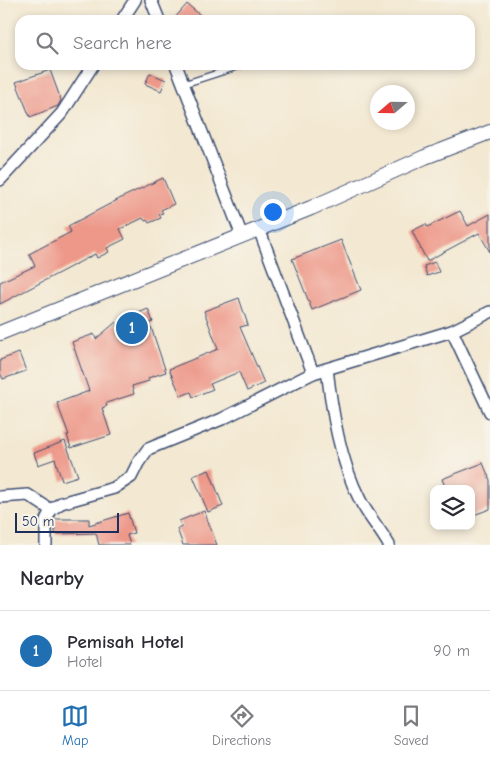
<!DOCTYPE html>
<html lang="en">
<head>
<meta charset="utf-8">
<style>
  body { margin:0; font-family:"Comic Neue",sans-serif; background:#f2f2f3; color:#2b2b33 }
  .controls { position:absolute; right:15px; bottom:15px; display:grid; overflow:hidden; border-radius:10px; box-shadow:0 2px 8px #0003 }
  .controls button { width:45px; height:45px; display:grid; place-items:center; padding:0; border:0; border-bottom:1px solid #e1e1e2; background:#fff; color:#2b2b33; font:25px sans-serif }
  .compass { position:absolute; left:370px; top:85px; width:45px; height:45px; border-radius:50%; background:#fff; box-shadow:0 2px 8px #0003; rotate:250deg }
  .scale { position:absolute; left:15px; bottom:12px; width:104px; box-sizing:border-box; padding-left:5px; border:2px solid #1b2f5e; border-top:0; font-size:14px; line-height:18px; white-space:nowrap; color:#1b2f5e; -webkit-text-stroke:4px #f7f3e8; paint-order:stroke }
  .you { position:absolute; left:272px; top:211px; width:18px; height:18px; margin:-12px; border:4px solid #fff; border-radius:50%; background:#1a73e8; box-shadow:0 0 0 8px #1a73e833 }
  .badge { display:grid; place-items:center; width:32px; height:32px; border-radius:50%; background:#1f6fb2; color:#fff; font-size:16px; font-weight:700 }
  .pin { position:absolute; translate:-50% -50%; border:2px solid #fff; box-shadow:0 1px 5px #0006 }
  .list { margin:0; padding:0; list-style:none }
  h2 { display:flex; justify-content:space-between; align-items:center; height:65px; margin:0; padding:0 20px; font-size:21px }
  h2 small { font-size:16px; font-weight:400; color:#7c7c81 }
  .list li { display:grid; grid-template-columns:32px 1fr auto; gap:15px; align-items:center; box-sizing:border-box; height:80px; padding:0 20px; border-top:1px solid #e1e1e2 }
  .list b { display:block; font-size:19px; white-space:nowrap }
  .list p { margin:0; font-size:16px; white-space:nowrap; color:#7c7c81 }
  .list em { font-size:16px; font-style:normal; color:#7c7c81 }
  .icon { flex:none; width:28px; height:28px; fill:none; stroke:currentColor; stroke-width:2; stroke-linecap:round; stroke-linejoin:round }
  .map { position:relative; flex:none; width:490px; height:545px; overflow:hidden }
  .search { position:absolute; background:#fff; box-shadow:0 2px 8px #0003; left:15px; right:15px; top:15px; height:55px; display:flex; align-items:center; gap:12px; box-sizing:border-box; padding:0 18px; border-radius:15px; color:#7c7c81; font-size:19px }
  .sheet { height:145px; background:#fff }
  nav { display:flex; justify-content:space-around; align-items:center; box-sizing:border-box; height:70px; border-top:1px solid #e1e1e2; background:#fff; font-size:14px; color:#7c7c81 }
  nav a { display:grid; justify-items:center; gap:2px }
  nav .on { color:#1f6fb2 }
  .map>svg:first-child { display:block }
  .building { fill:#ed9889 }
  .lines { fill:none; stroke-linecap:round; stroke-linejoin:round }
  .service-casing { stroke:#3b4b6f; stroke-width:8 }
  .minor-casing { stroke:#3b4b6f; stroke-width:14 }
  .tertiary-casing { stroke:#3b4b6f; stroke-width:16 }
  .service { stroke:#fff; stroke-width:5.5 }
  .minor { stroke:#fff; stroke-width:11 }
  .tertiary { stroke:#fff; stroke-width:14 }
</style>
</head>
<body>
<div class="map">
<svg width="490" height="545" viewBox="0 0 490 545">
  <rect width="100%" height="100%" fill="#f7f3e8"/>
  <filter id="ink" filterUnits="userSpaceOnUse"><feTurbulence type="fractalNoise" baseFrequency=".02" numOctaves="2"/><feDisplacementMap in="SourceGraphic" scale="10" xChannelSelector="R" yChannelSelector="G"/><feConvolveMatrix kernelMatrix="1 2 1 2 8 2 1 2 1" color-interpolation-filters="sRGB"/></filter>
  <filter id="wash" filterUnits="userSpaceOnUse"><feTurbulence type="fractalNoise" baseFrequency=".0096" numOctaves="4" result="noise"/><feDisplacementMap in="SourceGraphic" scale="20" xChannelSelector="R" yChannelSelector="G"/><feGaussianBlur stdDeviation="1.12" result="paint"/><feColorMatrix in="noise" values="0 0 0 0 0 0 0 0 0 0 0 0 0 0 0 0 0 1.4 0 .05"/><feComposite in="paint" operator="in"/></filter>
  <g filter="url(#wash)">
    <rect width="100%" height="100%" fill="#f3e8d1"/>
    <g id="blocks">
      <!-- building -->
      <g class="building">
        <polygon points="187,4 206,20 173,20"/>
        <polygon points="50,70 61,100 58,106 30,117 16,82"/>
        <polygon points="150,73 166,80 161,91 145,84"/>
        <polygon points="163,178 174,204 161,210 163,213 159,214 161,218 149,223 147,220 145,221 143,218 120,229 125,239 107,248 109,252 97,258 95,254 0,304 0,282 35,266 29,254 71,232 68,226 125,196"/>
        <polygon points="460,211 468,226 490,214 490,252 479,233 427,261 412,231 426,224 427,227"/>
        <polygon points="341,240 361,290 312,310 292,259"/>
        <polygon points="435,262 439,272 427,276 424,266"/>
        <polygon points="239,298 248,325 240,327 264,383 247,391 239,372 210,384 213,389 193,397 191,392 181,396 169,369 218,349 204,311"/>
        <polygon points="148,309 153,322 141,326 136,314"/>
        <polygon points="116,322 122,336 151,327 166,372 148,378 149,381 132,386 134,394 106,403 107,406 102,408 111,435 71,448 67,435 69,435 57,403 89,391 72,342 94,334 96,339"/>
        <polygon points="19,353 26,371 3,379 0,373 0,360"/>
        <polygon points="65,441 78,476 62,481 55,459 38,465 34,453"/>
        <polygon points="483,463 490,480 490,509 471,516 471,489 446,489 442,479"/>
        <polygon points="209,470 223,506 208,512 193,476"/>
        <polygon points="204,511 217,545 183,545 177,529 182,527 179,521"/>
        <polygon points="128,513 134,533 127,535 130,545 99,545 96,533 55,534 55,519 89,519 89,525"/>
      </g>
    </g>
  </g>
  <g filter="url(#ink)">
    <use href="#blocks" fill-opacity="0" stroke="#3b4b6f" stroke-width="1"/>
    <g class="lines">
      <defs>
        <polyline id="service" points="184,84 243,65"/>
        <g id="minor">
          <polyline points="151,0 159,20"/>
          <polyline points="122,20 135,0"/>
          <polyline points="176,65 242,236"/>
          <polyline points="0,180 62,113 93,65"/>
          <polyline points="259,229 313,373"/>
          <polyline points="452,331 490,412"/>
          <path d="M 327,369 C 332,412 340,461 360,500 C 368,516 380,529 389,545"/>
          <polyline points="0,497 28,495 51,510"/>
          <polyline points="46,545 46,520 51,510 61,503 114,488 131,477 138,463 148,449 222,419 313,373 452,331 490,312"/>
        </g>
        <polyline id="tertiary" points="0,333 311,208 425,157 490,132"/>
      </defs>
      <!-- service casing -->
      <use href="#service" class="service-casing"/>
      <!-- minor casing -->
      <use href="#minor" class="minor-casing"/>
      <!-- tertiary casing -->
      <use href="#tertiary" class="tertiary-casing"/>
      <!-- service -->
      <use href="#service" class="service"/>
      <!-- minor -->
      <use href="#minor" class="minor"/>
      <!-- tertiary -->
      <use href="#tertiary" class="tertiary"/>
    </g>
  </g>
</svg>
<div class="controls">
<button><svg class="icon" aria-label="layers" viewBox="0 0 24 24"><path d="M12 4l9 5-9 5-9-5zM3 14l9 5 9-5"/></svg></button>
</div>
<svg class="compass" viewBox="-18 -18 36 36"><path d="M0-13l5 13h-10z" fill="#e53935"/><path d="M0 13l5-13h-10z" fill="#7c7c81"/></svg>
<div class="scale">50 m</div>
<div class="you"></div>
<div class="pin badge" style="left:132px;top:328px">1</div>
<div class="search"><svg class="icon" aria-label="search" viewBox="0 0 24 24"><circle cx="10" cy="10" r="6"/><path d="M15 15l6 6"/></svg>Search here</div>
</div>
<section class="sheet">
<h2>Nearby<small></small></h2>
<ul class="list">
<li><span class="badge">1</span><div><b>Pemisah Hotel</b><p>Hotel</p></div><em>90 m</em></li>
</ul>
</section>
<nav>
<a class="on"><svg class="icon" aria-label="map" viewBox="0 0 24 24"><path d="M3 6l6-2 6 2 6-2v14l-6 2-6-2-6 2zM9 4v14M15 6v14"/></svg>Map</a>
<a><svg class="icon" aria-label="directions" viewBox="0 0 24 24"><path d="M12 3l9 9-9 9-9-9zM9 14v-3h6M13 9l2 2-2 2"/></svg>Directions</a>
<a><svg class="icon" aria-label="saved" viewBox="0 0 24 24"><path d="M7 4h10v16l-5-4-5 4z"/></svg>Saved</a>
</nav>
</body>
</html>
